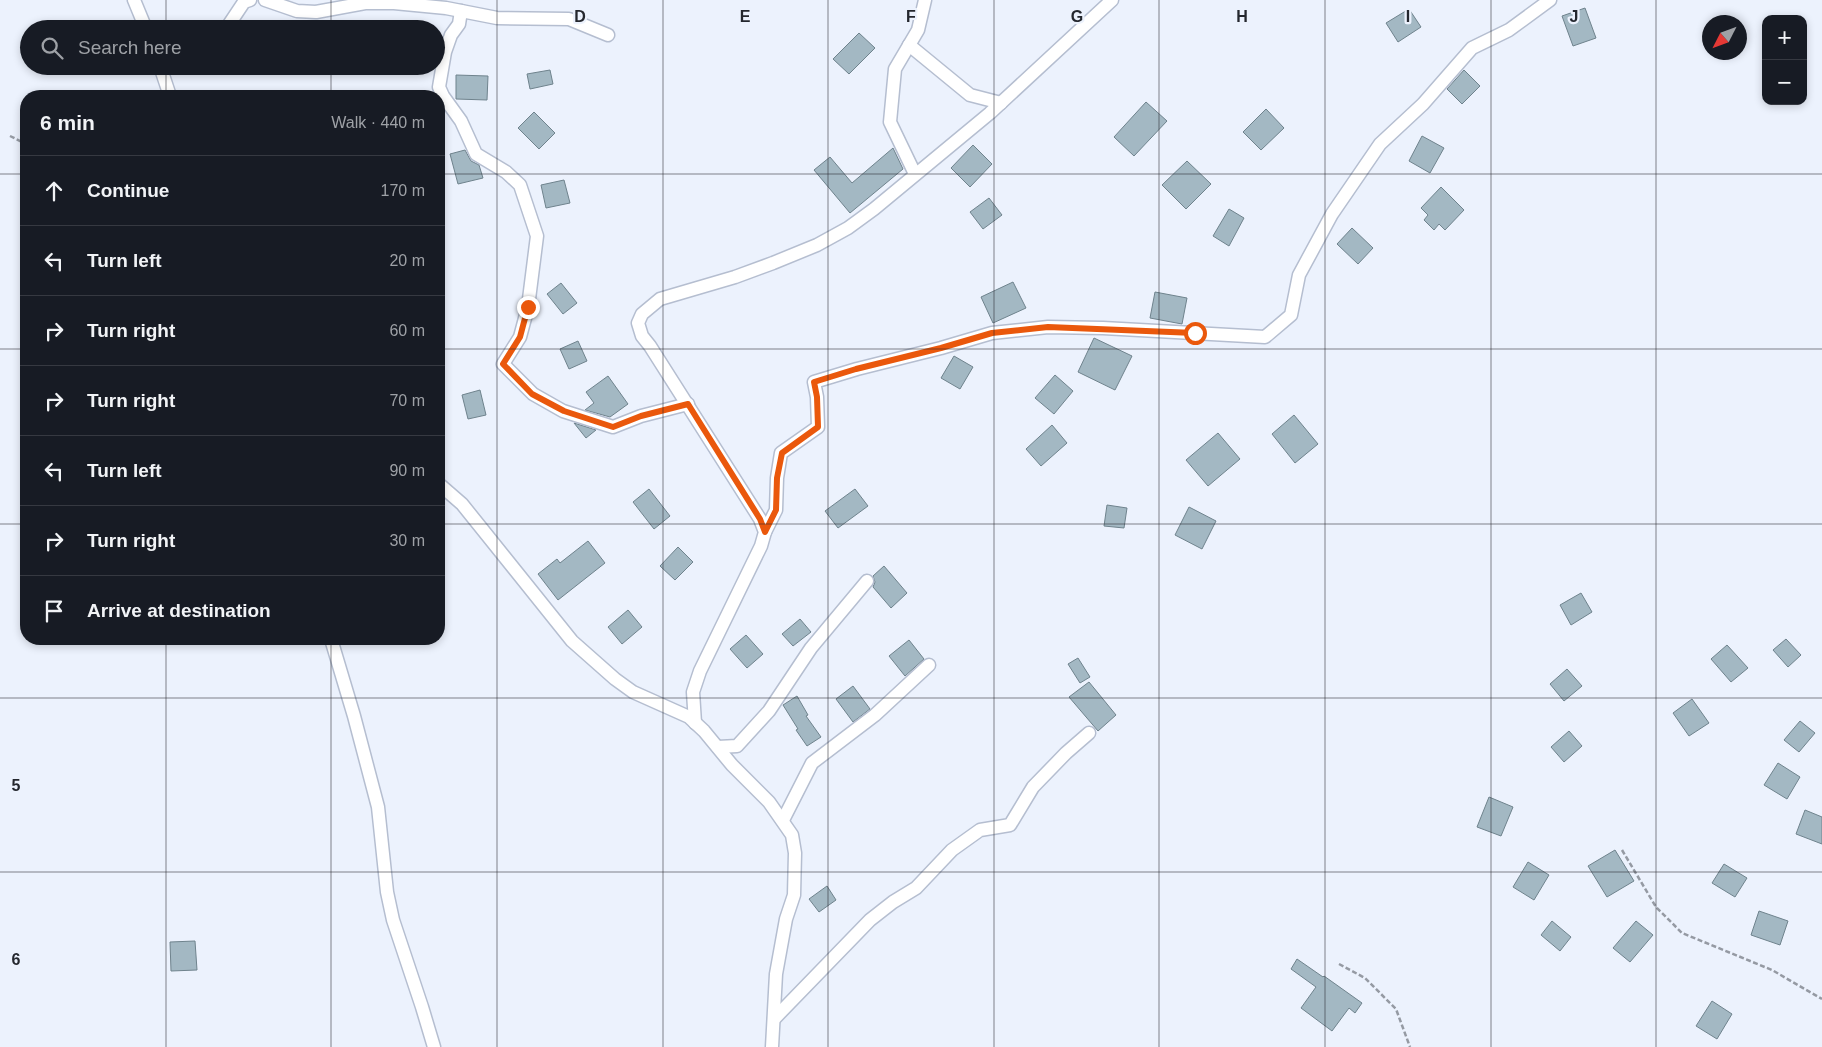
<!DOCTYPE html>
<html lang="en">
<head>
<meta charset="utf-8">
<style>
  body { margin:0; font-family:Helvetica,sans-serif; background:#20242c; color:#f1f3f6 }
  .controls { position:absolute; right:15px; top:15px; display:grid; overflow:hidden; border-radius:10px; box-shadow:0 2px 8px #0003 }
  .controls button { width:45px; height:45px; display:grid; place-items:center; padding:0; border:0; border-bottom:1px solid #363941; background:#171b24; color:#f1f3f6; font:25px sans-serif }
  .compass { position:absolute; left:1702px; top:15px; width:45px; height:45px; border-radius:50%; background:#171b24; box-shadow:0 2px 8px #0003; rotate:228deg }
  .stop { position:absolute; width:15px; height:15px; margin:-11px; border:4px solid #ea580c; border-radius:50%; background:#fff }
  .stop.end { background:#ea580c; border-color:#fff; box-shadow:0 1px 5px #0008 }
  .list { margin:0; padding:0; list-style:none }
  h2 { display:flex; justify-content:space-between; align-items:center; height:65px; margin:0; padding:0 20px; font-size:21px }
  h2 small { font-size:16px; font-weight:400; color:#9ea1a6 }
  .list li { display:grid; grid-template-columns:32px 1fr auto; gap:15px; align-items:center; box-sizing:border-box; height:70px; padding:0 20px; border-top:1px solid #363941 }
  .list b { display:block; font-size:19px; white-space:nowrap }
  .list em { font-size:16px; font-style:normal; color:#9ea1a6 }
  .icon { flex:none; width:28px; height:28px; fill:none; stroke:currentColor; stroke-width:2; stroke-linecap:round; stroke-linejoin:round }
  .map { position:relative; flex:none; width:1822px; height:1047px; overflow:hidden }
  .search { position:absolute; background:#171b24; box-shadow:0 2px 8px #0003; left:20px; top:20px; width:425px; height:55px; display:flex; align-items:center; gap:12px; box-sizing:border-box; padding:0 18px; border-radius:28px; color:#9ea1a6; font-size:19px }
  .panel { position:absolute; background:#171b24; box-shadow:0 2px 8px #0003; left:20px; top:90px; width:425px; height:555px; border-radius:20px }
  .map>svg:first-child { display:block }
  .building { fill:#a3b8c3; stroke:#6f838d }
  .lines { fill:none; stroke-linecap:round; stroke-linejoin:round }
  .street-casing { stroke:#b5bed0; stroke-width:15 }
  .path { stroke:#959aa3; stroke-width:2.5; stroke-dasharray:5 2.5; stroke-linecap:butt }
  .street { stroke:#fff; stroke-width:12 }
  .route { stroke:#ea580c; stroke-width:6 }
  .grid { fill:none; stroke:#24272e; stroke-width:1; stroke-opacity:0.55 }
  .grid-label { font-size:16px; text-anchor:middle; font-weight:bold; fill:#24272e; stroke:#ecf2fd; stroke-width:4.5; stroke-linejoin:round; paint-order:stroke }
</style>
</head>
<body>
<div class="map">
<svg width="1822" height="1047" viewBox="0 0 1822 1047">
  <rect width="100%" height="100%" fill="#ecf2fd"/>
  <!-- building -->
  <g class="building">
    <polygon points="1585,8 1596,38 1573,46 1562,16"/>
    <polygon points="1409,9 1421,27 1398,42 1386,23"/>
    <polygon points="859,33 875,48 849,74 833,59"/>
    <polygon points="550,70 553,84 530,89 527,74"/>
    <polygon points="1464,70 1480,86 1462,104 1447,89"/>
    <polygon points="456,75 488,76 487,100 456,99"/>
    <polygon points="1146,102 1167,121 1134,156 1114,137"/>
    <polygon points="1266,109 1284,128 1261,150 1243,132"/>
    <polygon points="534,112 555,133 539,149 518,128"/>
    <polygon points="1422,136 1444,148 1430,173 1409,161"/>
    <polygon points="973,145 992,164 970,187 951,168"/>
    <polygon points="893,148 903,169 850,213 814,170 830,157 852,183"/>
    <polygon points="465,150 471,161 479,165 483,178 458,184 450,154"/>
    <polygon points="1187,161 1211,184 1186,209 1162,185"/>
    <polygon points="564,180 570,203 546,208 541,185"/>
    <polygon points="1441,187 1464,210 1445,230 1439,224 1434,230 1424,220 1428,215 1421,208"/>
    <polygon points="989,198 1002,215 983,229 970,212"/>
    <polygon points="1229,209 1244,218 1229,246 1213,236"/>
    <polygon points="1352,228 1373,248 1358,264 1337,244"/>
    <polygon points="1013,282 1026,308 993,323 981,297"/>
    <polygon points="561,283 577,303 563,314 547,294"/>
    <polygon points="1155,292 1187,298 1182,324 1150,318"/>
    <polygon points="1094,338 1132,356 1115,390 1078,372"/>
    <polygon points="578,341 587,361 569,369 560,349"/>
    <polygon points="954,356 973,367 960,389 941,378"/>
    <polygon points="1055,375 1073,391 1054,414 1035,398"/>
    <polygon points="608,376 628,404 610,417 585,410 594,403 586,392"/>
    <polygon points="480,390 486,415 468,419 462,395"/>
    <polygon points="1294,415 1318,444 1295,463 1272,434"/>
    <polygon points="574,423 596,430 586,438"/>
    <polygon points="1052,425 1067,443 1041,466 1026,449"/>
    <polygon points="1218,433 1240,459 1208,486 1186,460"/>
    <polygon points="649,489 670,516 654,529 633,502"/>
    <polygon points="855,489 868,506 838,528 825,511"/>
    <polygon points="1107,505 1127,508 1124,528 1104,526"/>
    <polygon points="1189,507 1216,521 1202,549 1175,535"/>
    <polygon points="588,541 605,563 558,600 538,574 557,559 560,563"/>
    <polygon points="678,547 693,562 675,580 660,566"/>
    <polygon points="884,566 907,593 891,608 873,587 875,582 873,576"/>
    <polygon points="1581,593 1592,612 1571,625 1560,605"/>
    <polygon points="628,610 642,627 622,644 608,627"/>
    <polygon points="800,619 811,632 793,646 782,634"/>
    <polygon points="746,635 763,654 747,668 730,649"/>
    <polygon points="1786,639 1801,655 1788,667 1773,650"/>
    <polygon points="909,640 924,659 905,676 889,656"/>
    <polygon points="1727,645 1748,668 1731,682 1711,659"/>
    <polygon points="1078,658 1090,677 1080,683 1068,664"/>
    <polygon points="1567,669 1582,686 1564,701 1550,684"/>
    <polygon points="1089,682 1116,715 1098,731 1069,697"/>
    <polygon points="853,686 870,709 853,722 836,699"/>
    <polygon points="797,696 808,715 806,716 821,737 807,746 796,730 798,729 783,705"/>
    <polygon points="1692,699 1709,723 1689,736 1673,713"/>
    <polygon points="1800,721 1815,733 1799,752 1784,740"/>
    <polygon points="1569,731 1582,746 1564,762 1551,747"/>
    <polygon points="1778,763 1800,777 1787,799 1764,785"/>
    <polygon points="1489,797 1513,807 1501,836 1477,827"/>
    <polygon points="1805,810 1822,817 1822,844 1796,834"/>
    <polygon points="1615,850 1634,881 1607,897 1588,866"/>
    <polygon points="1528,862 1549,875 1534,900 1513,887"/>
    <polygon points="1724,864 1747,878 1735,897 1712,883"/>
    <polygon points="827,886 836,900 819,912 809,899"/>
    <polygon points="1759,911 1788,921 1780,945 1751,935"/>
    <polygon points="1552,921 1571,937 1560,951 1541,935"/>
    <polygon points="1636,921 1653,935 1630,962 1613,948"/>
    <polygon points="195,941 197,970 171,971 170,942"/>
    <polygon points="1297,959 1323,977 1324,976 1362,1003 1355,1013 1349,1008 1332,1031 1301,1008 1316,987 1291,969"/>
    <polygon points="1712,1001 1732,1014 1717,1039 1696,1026"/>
  </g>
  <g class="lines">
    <defs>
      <g id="street">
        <polyline points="134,0 146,29"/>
        <polyline points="265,0 297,11 316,12 365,3 394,3 446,8 497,18 569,19 608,35"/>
        <polyline points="461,11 459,24 451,35 445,52 439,87 443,96 461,121 476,154 506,172 520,185 537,236 528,307 520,337 503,364 533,394 563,411 613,427 641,416 688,404"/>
        <polyline points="226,29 244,2 250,0"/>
        <polyline points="909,45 970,95 1001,103"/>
        <polyline points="160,66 170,96"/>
        <polyline points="915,174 890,122 895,69 918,30 925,0"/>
        <polyline points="439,484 462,504 572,641 615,679 633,692 689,717 704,731 732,765 769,802 792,835 795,853 794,895 786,919 776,974 772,1047"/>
        <polyline points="765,532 776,510 777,478 781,453 818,427 817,397 814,382 857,369 941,348 992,333 1048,327 1103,328 1265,337 1291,315 1299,275 1332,214 1380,144 1423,104 1472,48 1509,30 1550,0"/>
        <polyline points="331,639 354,716 378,807 387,892 393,920 422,1007 434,1047"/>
        <polyline points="695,723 693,692 700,671 761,546 765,532 760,519 650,346 642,336 638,323 642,314 660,299 735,277 773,263 817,245 848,228 874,209 990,113 1112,0"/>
        <polyline points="718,747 737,746 769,711 811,648 867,581"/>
        <polyline points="783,820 812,763 875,715 929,665"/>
        <polyline points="774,1019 870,920 893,902 916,888 952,850 980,830 1010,825 1033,787 1066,753 1089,733"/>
      </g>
    </defs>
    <!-- street casing -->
    <use href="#street" class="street-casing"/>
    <!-- path -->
    <g class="path">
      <polyline points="10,136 26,144"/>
      <polyline points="1622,850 1656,907 1682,933 1772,970 1822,999"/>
      <polyline points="1339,964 1365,978 1396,1009 1410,1047"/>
    </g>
    <!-- street -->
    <use href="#street" class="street"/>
  </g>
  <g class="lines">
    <!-- route -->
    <polyline class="route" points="528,307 520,337 503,364 532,394 564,411 613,427 641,416 688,404 760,519 765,532 776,510 777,478 782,453 818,427 817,397 814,382 856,369 941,348 992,333 1048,327 1195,333"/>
  </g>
  <!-- grid -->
  <path class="grid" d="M 166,0 L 166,29M 331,0 L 331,29M 497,0 L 497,1047M 663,0 L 663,1047M 828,0 L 828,1047M 994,0 L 994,1047M 1159,0 L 1159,1047M 1325,0 L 1325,1047M 1491,0 L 1491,1047M 1656,0 L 1656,1047M 166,66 L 166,96M 331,66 L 331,96M 0,174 L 26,174M 439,174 L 1822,174M 0,349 L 26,349M 439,349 L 1822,349M 0,524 L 26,524M 439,524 L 1822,524M 166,639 L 166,1047M 331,639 L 331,1047M 0,698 L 1822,698M 0,872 L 1822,872"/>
  <g class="grid-label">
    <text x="580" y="22">D</text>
    <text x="745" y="22">E</text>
    <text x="911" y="22">F</text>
    <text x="1077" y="22">G</text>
    <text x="1242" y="22">H</text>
    <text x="1408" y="22">I</text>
    <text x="1574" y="22">J</text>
    <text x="16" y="791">5</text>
    <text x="16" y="965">6</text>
  </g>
</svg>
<div class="controls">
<button>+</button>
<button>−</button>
</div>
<svg class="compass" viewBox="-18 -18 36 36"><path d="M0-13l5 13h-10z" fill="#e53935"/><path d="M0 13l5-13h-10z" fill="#9ea1a6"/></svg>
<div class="stop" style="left:1195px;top:333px"></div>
<div class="stop end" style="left:528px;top:307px"></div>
<div class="search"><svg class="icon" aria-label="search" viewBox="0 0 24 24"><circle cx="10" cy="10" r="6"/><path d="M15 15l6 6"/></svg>Search here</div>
<section class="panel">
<h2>6 min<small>Walk · 440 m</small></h2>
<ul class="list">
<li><svg class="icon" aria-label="ahead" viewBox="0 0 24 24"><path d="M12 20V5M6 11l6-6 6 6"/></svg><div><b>Continue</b></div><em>170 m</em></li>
<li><svg class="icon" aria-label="left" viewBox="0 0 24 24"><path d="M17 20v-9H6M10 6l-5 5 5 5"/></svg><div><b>Turn left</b></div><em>20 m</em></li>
<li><svg class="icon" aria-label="right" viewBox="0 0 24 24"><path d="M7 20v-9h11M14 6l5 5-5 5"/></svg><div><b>Turn right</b></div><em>60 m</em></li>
<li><svg class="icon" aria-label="right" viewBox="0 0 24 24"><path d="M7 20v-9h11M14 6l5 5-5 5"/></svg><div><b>Turn right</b></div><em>70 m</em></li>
<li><svg class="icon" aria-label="left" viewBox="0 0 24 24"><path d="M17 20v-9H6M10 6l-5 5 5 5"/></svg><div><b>Turn left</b></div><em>90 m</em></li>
<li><svg class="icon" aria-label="right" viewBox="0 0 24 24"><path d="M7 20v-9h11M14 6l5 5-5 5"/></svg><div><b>Turn right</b></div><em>30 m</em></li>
<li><svg class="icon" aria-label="arrive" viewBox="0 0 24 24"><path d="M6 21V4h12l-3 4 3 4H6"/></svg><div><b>Arrive at destination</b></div></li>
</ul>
</section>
</div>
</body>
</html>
